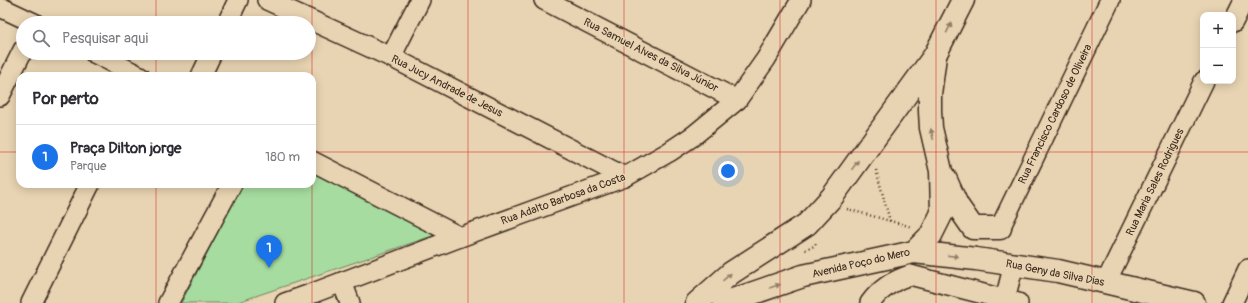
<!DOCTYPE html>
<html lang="pt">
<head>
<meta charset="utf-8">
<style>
  body { margin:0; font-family:Pangolin,sans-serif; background:#f2f2f3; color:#2b2b33 }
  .controls { position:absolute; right:12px; top:12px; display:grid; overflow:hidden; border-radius:8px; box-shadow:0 2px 10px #0003 }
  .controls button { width:36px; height:36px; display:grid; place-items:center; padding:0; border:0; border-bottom:1px solid #e1e1e2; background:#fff; color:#2b2b33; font:20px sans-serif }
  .you { position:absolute; left:728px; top:171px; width:14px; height:14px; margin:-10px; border:3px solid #fff; border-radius:50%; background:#1a73e8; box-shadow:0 0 0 6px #1a73e833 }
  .badge { display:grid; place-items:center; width:26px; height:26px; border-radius:50%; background:#1a73e8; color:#fff; font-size:13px; font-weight:700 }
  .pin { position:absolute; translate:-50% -33px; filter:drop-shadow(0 1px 2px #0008) }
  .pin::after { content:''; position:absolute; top:21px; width:14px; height:12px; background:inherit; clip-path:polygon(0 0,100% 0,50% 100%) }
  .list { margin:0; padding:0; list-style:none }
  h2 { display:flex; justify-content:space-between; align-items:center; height:52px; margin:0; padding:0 16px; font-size:17px }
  h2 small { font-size:13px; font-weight:400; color:#7c7c81 }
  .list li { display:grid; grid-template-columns:26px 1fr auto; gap:12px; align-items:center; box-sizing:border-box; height:64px; padding:0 16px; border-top:1px solid #e1e1e2 }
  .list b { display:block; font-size:15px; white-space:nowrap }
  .list p { margin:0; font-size:13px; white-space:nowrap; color:#7c7c81 }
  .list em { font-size:13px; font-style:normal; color:#7c7c81 }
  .icon { flex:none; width:22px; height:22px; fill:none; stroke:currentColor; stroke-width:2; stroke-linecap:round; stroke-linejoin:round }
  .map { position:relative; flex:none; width:1248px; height:303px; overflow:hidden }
  .search { position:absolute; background:#fff; box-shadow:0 2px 10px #0003; left:16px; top:16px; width:300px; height:44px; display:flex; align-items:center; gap:10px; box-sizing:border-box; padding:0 14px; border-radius:22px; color:#7c7c81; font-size:15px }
  .panel { position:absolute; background:#fff; box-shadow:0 2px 10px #0003; left:16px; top:72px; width:300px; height:116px; border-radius:12px }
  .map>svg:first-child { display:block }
  .green { fill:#a6dca0; stroke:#70835f }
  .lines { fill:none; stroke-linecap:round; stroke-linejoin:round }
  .minor-casing { stroke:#3b2a1e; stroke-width:22 }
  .secondary-casing { stroke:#3b2a1e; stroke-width:25 }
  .path { stroke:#3b2a1e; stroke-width:2.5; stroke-dasharray:1 3; stroke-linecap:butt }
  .minor { stroke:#e8d4b2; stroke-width:19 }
  .secondary { stroke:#e8d4b2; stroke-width:22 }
  .oneway { fill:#927f68 }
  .grid { fill:none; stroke:#d62828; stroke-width:1; stroke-opacity:0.55 }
  .labels { text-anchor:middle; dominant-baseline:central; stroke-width:3; stroke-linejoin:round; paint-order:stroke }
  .street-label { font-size:11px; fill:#3b2a1e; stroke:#e8d4b2 }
</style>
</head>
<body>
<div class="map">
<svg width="1248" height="303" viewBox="0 0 1248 303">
  <rect width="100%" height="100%" fill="#e8d4b2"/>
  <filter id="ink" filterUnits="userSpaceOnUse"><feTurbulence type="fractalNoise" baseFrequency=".025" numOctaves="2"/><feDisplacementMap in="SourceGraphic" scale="8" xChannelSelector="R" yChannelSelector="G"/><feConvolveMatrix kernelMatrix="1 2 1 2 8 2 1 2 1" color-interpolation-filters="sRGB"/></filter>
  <g filter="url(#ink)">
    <!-- green -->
    <polygon class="green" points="312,170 441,233 235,303 181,303 243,184 312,184"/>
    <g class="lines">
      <defs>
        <g id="minor">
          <polyline points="267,0 391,57 625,177"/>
          <polyline points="544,0 737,100"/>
          <polyline points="0,7 34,23"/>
          <polyline points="1233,22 1244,0"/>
          <polyline points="227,23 238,0"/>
          <polyline points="94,53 140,76"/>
          <polyline points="391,57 420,0"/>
          <polyline points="201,76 212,53"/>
          <polyline points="0,96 23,50"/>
          <polyline points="312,161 460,237"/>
          <polyline points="1000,228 1110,0"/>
          <polyline points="910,275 1018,303"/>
          <polyline points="342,282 350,303"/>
          <polyline points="1106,282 1204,81"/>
          <polyline points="31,303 90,184"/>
          <polyline points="168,303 232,184"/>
          <polyline points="285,303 308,295 460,237 625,177 669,152 693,136 737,100 766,59 801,0"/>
          <path d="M 870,303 C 880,289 894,280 910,275"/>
          <polyline points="1004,303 1014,264"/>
          <polyline points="1232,303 1248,269"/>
        </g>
        <g id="secondary">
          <polyline points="945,178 957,205 973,228 1000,228"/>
          <polyline points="914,252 976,259 1058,271 1194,303"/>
          <polyline points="697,303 731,273 807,224 832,197 935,55 963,0"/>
          <polyline points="724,303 803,276 914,252 931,235 942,213 941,171 931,128 930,111 930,94 935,56"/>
        </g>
      </defs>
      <!-- minor casing -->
      <use href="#minor" class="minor-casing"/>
      <!-- secondary casing -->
      <use href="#secondary" class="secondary-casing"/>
      <!-- path -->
      <g class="path">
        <polyline points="876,170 890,221"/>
        <polyline points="847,209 912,227"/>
        <polyline points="805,250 814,246 817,242"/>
      </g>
      <!-- minor -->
      <use href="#minor" class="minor"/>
      <!-- secondary -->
      <use href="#secondary" class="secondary"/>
    </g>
    <!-- one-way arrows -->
    <defs><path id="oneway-solid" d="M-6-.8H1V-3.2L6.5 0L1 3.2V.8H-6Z"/></defs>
    <g class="oneway">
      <use href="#oneway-solid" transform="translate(949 28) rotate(-63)"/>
      <use href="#oneway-solid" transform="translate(932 134) rotate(-103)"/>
      <use href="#oneway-solid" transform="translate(855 165) rotate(-54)"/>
      <use href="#oneway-solid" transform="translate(953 256) rotate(7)"/>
      <use href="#oneway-solid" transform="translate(727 277) rotate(-41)"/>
      <use href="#oneway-solid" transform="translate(775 286) rotate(-19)"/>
    </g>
  </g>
  <!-- grid -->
  <path class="grid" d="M 156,0 L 156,23M 312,0 L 312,76M 468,0 L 468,303M 624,0 L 624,303M 780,0 L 780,303M 936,0 L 936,303M 1092,0 L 1092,303M 156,53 L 156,76M 312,76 L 312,184M 0,152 L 20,152M 312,152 L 1248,152M 156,184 L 156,303M 312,184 L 312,303"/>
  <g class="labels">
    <!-- street labels -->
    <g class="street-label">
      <text transform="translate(651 55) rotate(27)">Rua Samuel Alves da Silva Júnior</text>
      <text transform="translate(447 86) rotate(27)">Rua Jucy Andrade de Jesus</text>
      <text transform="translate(1055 114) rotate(-64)">Rua Francisco Cardoso de Oliveira</text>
      <text transform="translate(1155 182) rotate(-64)">Rua Maria Sales Rodrigues</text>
      <text transform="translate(563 199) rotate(-20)">Rua Adalto Barbosa da Costa</text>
      <text transform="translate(861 263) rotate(-13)">Avenida Poço do Mero</text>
      <text transform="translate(1055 273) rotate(11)">Rua Geny da Silva Dias</text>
    </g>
  </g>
</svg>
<div class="controls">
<button>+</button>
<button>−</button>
</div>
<div class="you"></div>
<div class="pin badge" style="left:269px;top:268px">1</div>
<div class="search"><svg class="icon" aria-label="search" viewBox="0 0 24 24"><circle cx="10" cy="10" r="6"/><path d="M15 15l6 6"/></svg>Pesquisar aqui</div>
<section class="panel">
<h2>Por perto<small></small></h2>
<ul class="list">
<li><span class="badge">1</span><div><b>Praça Dilton jorge</b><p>Parque</p></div><em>180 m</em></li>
</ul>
</section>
</div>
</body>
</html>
